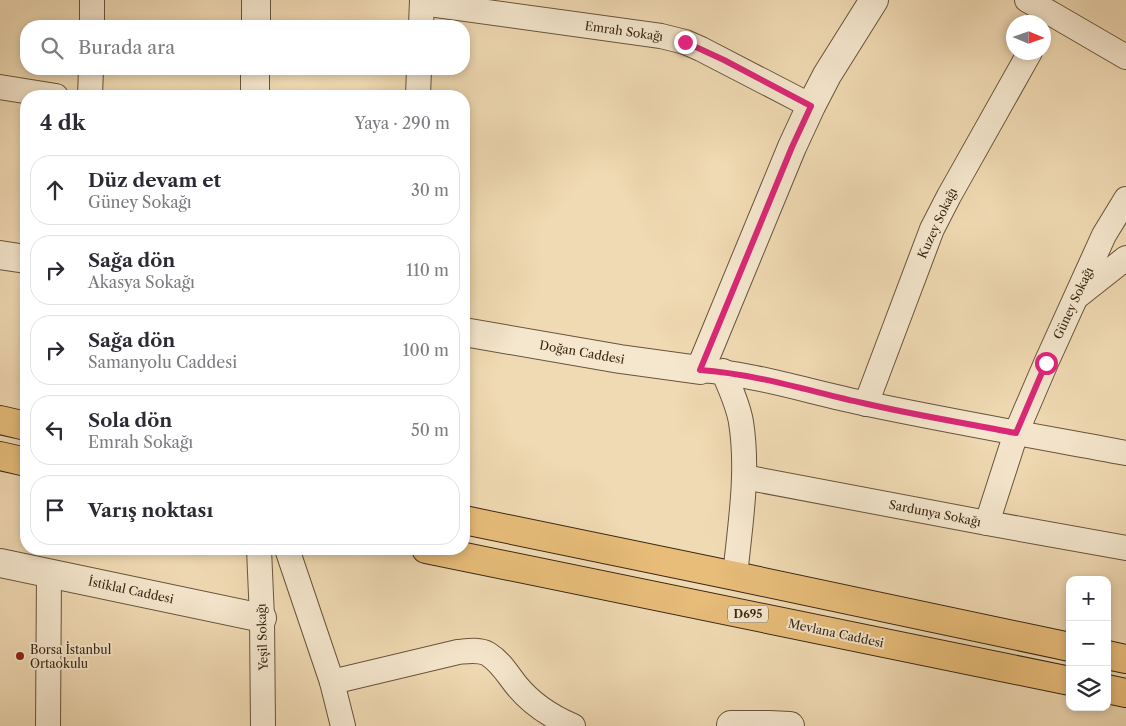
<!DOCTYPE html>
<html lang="tr">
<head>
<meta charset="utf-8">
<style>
  body { margin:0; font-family:"Libre Caslon Text",serif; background:#f7f7f7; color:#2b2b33 }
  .controls { position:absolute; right:15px; bottom:15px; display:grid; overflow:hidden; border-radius:10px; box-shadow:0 2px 8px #0003 }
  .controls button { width:45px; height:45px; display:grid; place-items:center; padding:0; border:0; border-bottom:1px solid #e1e1e2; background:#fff; color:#2b2b33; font:25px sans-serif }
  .compass { position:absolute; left:1006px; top:15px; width:45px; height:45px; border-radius:50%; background:#fff; box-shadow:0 2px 8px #0003; rotate:92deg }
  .stop { position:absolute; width:15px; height:15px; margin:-11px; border:4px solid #db2777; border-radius:50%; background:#fff }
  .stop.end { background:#db2777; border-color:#fff; box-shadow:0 1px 5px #0008 }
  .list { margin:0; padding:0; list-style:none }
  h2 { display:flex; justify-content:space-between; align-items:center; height:65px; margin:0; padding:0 20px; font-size:21px }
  h2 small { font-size:16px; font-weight:400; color:#7c7c81 }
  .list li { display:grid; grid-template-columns:32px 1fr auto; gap:15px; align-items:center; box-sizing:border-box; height:70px; margin:0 10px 10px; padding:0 10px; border:1px solid #e1e1e2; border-radius:20px }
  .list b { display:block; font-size:19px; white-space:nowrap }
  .list p { margin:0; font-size:16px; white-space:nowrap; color:#7c7c81 }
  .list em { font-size:16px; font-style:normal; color:#7c7c81 }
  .icon { flex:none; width:28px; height:28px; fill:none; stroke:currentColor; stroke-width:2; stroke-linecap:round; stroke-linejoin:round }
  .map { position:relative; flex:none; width:1126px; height:726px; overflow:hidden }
  .search { position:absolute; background:#fff; box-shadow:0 2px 8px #0003; left:20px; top:20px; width:450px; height:55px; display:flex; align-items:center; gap:12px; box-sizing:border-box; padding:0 18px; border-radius:20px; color:#7c7c81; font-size:19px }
  .panel { position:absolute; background:#fff; box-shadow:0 2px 8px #0003; left:20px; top:90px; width:450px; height:465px; border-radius:20px }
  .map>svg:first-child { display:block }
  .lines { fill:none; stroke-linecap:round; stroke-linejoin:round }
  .minor-casing { stroke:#68543c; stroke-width:26 }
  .tertiary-casing { stroke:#68543c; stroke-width:30 }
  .primary-casing { stroke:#3a2714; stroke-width:30 }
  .minor { stroke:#f5e7ce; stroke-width:24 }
  .tertiary { stroke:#f5e7ce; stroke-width:28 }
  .primary { stroke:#e8bd7a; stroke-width:28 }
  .route { stroke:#db2777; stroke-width:6 }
  .poi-dot { fill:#8f2418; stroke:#f5e7ce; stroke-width:2 }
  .labels { text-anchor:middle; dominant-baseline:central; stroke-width:4; stroke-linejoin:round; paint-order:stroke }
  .shield { fill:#f5e7ce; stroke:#72614c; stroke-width:1 }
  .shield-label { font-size:11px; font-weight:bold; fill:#3a2714 }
  .street-label { font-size:12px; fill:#3a2714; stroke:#f5e7ce }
  .poi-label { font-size:12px; fill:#3a2714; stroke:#f5e7ce; text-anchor:start }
</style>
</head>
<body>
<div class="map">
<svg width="1126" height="726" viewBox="0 0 1126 726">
  <rect width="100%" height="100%" fill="#f0dab3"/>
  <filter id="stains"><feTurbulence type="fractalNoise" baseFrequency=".004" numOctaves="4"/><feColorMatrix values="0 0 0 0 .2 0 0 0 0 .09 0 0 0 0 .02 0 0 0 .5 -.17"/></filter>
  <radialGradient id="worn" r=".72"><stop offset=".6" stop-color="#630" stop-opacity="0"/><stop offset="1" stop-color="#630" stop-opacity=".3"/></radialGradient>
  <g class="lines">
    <defs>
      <g id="minor">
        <polyline points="1027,0 1052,14 1126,57"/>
        <polyline points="422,3 661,36 685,42 701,49 811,106"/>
        <polyline points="92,26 92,0"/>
        <polyline points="421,26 422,0"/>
        <polyline points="0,87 56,96"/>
        <polyline points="90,96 91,69"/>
        <polyline points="418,96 419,69"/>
        <polyline points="1079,295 1126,258"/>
        <path d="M 700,370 C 757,374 812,393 868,404 C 954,422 1040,437 1126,453"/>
        <path d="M 723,371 C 730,388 738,404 741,422 C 749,473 740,525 735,576"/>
        <polyline points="866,404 932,229 949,196 1030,52"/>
        <polyline points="744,477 987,523 1126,548"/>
        <polyline points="987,523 1016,433 1046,363 1104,235 1126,199"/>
        <polyline points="259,549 262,618 263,726"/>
        <polyline points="287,549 332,682 343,726"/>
        <path d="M 332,682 L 458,652 C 468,651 479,649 488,654 C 501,662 508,675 517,686 C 531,703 552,717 573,726"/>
        <polyline points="48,726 49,573"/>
      </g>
      <g id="tertiary">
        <polyline points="256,26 256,0"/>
        <polyline points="255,96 255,69"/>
        <polyline points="0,255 26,259"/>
        <polyline points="464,332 620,359 700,370 792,147 811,106 827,75 874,0"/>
        <polyline points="0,563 262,618"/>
        <polyline points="731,725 769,725 790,726"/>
      </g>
      <g id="primary">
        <polyline points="0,420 26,426"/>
        <polyline points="0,456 26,462"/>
        <polyline points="464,520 735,576 1070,647"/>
        <polyline points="426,549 1070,681"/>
        <polyline points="1107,655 1126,659"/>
        <polyline points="1107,689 1126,693"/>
      </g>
    </defs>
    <!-- minor casing -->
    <use href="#minor" class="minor-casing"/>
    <!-- tertiary casing -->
    <use href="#tertiary" class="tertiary-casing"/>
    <!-- primary casing -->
    <use href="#primary" class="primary-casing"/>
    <!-- minor -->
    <use href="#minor" class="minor"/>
    <!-- tertiary -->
    <use href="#tertiary" class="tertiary"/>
    <!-- primary -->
    <use href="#primary" class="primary"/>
  </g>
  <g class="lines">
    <!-- route -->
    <path class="route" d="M 685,42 L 724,60 L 811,106 L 792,147 L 700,370 C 756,374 809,391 863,403 C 914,415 965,423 1016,433 L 1046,363"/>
  </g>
  <!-- markers -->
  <circle class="poi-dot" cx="20" cy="656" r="5"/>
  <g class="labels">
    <!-- shield labels -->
    <rect class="shield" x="728" y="605.5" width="40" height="17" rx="4"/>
    <g class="shield-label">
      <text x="748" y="614">D695</text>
    </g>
    <!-- street labels -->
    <g class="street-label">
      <text transform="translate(624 31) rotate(8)">Emrah Sokağı</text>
      <text transform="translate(937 223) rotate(-65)">Kuzey Sokağı</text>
      <text transform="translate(1073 303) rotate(-65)">Güney Sokağı</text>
      <text transform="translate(582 352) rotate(10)">Doğan Caddesi</text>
      <text transform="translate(935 513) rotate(11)">Sardunya Sokağı</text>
      <text transform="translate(131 590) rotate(12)">İstiklal Caddesi</text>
      <text transform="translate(836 633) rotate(12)">Mevlana Caddesi</text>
      <text transform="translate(262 637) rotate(-92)">Yeşil Sokağı</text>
    </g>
    <!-- poi labels -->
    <g class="poi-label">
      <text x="30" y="649">Borsa İstanbul<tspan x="30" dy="14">Ortaokulu</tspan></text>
    </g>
  </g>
  <rect width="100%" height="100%" filter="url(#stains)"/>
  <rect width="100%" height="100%" fill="url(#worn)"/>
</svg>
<div class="controls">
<button>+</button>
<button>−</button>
<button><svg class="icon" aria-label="layers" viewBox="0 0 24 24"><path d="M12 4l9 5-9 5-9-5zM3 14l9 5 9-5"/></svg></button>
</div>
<svg class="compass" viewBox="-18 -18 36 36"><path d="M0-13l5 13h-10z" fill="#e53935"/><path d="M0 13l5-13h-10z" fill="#7c7c81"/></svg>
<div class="stop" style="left:1046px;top:363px"></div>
<div class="stop end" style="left:685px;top:42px"></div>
<div class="search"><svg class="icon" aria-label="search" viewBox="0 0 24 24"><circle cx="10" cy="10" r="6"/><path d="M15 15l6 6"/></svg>Burada ara</div>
<section class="panel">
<h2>4 dk<small>Yaya · 290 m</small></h2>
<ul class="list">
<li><svg class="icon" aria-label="ahead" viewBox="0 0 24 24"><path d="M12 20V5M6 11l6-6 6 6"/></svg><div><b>Düz devam et</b><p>Güney Sokağı</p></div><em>30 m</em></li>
<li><svg class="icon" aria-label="right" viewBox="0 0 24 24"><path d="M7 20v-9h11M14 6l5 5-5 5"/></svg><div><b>Sağa dön</b><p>Akasya Sokağı</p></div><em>110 m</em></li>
<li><svg class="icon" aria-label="right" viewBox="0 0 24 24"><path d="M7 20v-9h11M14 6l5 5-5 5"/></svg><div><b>Sağa dön</b><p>Samanyolu Caddesi</p></div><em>100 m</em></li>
<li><svg class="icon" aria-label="left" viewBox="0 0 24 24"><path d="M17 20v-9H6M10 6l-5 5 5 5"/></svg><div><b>Sola dön</b><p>Emrah Sokağı</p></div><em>50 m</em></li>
<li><svg class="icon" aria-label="arrive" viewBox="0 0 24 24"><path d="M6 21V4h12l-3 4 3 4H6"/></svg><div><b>Varış noktası</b></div></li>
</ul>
</section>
</div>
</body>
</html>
